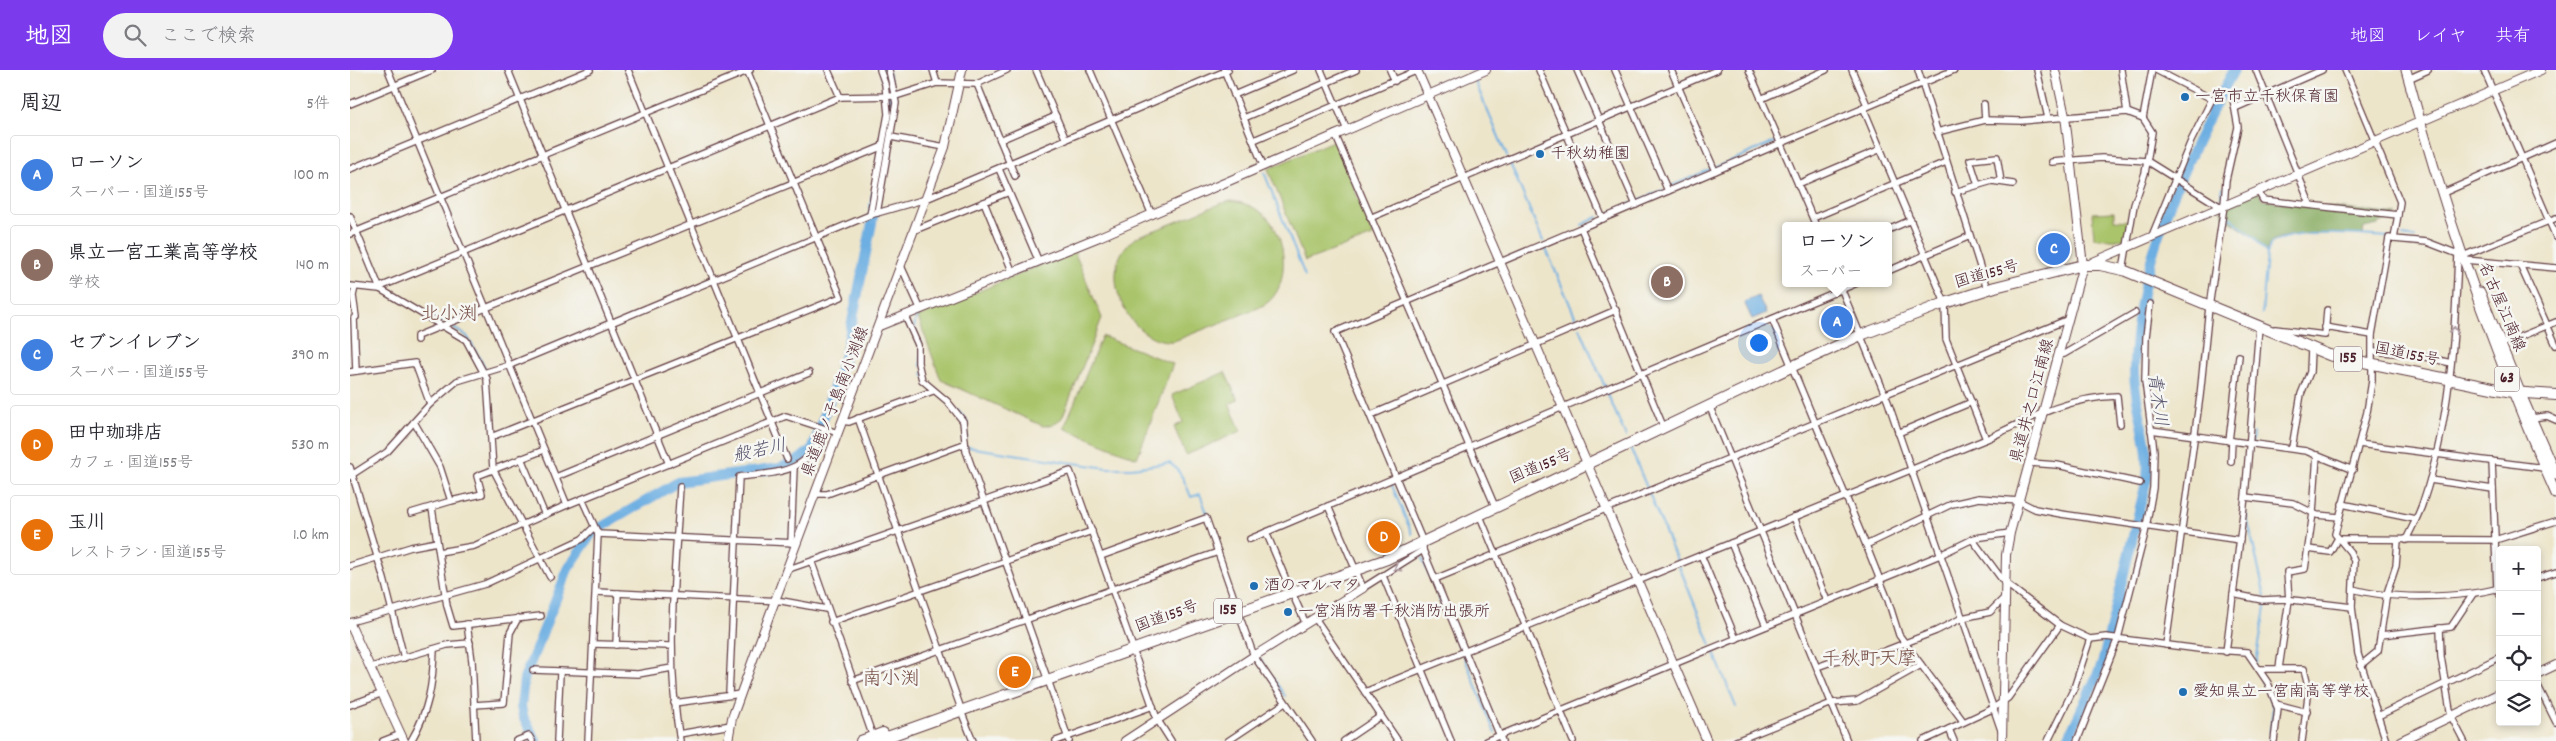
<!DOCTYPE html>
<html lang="ja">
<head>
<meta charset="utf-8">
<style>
  body { margin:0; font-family:Dekko,"Klee One",sans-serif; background:#f2f2f3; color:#2b2b33 }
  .controls { position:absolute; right:15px; bottom:15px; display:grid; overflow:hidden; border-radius:5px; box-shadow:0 2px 8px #0003 }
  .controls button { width:45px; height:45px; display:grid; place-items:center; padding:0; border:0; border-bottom:1px solid #e1e1e2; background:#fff; color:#2b2b33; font:25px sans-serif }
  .you { position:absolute; left:1408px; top:272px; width:18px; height:18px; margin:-12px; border:4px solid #fff; border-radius:50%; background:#1a73e8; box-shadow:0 0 0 8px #1a73e833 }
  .badge { display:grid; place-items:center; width:32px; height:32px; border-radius:50%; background:#7c3aed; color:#fff; font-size:16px; font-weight:700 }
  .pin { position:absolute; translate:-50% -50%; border:2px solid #fff; box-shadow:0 1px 5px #0006 }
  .popup { position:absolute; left:1432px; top:152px; width:110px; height:65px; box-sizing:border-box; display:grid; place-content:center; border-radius:5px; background:#fff; filter:drop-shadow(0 1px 4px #0005); font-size:16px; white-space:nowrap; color:#7c7c81 }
  .popup b { font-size:19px; color:#2b2b33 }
  .popup::after { content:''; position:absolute; left:50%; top:100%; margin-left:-10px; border:10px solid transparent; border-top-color:#fff }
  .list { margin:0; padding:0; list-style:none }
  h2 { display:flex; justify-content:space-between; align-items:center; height:65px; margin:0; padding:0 20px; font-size:21px }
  h2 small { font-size:16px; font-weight:400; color:#7c7c81 }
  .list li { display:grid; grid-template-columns:32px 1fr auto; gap:15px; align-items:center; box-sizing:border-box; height:80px; margin:0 10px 10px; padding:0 10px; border:1px solid #e1e1e2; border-radius:5px }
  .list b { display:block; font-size:19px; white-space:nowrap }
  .list p { margin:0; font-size:16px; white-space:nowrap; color:#7c7c81 }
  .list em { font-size:16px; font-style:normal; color:#7c7c81 }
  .icon { flex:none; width:28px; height:28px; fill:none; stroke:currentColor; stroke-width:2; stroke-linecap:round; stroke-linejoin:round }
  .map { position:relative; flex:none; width:2206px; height:671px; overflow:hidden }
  header { display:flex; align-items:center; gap:30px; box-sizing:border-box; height:70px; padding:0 25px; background:#7c3aed; color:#fff }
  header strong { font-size:24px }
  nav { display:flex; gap:28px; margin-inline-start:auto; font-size:18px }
  .search { width:350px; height:45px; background:#f2f2f3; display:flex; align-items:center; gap:12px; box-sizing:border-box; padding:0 18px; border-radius:28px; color:#7c7c81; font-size:19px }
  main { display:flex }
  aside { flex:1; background:#fff }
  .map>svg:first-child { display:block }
  .green { fill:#a9c46b; stroke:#7a724b }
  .forest { fill:#86aa5f; stroke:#686445 }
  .water { fill:#6dafe2; stroke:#5c6786 }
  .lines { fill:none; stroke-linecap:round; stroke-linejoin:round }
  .stream { stroke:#6dafe2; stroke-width:2 }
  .river { stroke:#6dafe2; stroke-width:10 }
  .street-casing { stroke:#623d43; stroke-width:8 }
  .secondary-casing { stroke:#623d43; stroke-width:10 }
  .primary-casing { stroke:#623d43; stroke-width:11 }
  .highway-casing { stroke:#623d43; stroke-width:12 }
  .street { stroke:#fff; stroke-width:5.5 }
  .secondary { stroke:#fff; stroke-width:8 }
  .primary { stroke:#fff; stroke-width:9 }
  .highway { stroke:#fff; stroke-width:10 }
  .oneway { stroke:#ae9aa0 }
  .poi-dot { fill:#1f6fb2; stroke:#f6f6f2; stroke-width:2 }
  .labels { text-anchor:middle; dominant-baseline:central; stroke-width:5; stroke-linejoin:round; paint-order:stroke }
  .shield { fill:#f6f6f2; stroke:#7e6067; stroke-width:1 }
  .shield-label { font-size:15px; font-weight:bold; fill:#4a1f2b }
  .poi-label { font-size:16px; fill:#4a1f2b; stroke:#f6f6f2; text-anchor:start }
  .street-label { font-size:16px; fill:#4a1f2b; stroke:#f6f6f2 }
  .water-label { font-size:18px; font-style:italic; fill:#56516b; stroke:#f6f6f2 }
  .quarter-label { font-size:19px; fill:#774e45; stroke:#f6f6f2 }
</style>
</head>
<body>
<header>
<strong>地図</strong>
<div class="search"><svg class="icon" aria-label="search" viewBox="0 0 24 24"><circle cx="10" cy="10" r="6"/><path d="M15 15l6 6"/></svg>ここで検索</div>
<nav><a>地図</a><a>レイヤ</a><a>共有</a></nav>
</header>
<main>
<aside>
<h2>周辺<small>5件</small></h2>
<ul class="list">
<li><span class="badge" style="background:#3f7fe0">A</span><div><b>ローソン</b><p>スーパー · 国道155号</p></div><em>100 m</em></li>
<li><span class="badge" style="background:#8d6e63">B</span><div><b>県立一宮工業高等学校</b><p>学校</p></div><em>140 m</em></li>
<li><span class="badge" style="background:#3f7fe0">C</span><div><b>セブンイレブン</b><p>スーパー · 国道155号</p></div><em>390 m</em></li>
<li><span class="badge" style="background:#e8710a">D</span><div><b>田中珈琲店</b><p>カフェ · 国道155号</p></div><em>530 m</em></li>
<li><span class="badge" style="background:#e8710a">E</span><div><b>玉川</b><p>レストラン · 国道155号</p></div><em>1.0 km</em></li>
</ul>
</aside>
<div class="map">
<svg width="2206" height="671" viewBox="0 0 2206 671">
  <rect width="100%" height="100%" fill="#f6f6f2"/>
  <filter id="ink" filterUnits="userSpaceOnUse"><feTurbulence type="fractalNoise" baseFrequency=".02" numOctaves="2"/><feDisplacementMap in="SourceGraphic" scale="10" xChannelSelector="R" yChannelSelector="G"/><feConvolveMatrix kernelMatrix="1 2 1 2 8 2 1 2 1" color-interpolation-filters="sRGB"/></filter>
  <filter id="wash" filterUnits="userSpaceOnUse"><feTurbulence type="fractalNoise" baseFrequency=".0096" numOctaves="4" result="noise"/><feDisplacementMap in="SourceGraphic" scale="20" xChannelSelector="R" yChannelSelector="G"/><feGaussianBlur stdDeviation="1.12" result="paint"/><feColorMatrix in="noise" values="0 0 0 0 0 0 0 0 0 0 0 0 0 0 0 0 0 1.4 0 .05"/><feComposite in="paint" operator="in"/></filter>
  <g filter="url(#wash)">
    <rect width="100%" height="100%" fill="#ede5ca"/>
    <!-- green -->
    <g class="green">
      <polygon points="985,70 1023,166 955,191 918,99"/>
      <path d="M 881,131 C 903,134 920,144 928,165 C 937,187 936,222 914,235 C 905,240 894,243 885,247 C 865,255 844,263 824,271 C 778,275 743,199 784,169 C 790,164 801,162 808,159 C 829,151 849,142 869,134 Z"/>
      <polygon points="1764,142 1764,150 1780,151 1776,170 1744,168 1742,143"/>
      <polygon points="724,181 752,248 712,348 702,355 693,356 591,310 568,247"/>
      <polygon points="752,266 823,294 787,388 714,358"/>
      <polygon points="875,302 888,330 879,334 891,361 836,385 824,357 833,352 822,325"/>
    </g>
    <!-- forest -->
    <path class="forest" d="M 1908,121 L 1913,130 L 2048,145 L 2028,155 L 2014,158 L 2013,165 C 1995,164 1934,161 1921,172 C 1918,175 1917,179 1916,183 L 1905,168 L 1874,147 L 1871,137 Z"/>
    <!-- water -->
    <polygon class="water" points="1408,226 1416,243 1402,249 1394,232"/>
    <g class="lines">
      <!-- stream -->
      <g class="stream">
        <polyline points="1120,0 1121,1"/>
        <polyline points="1124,9 1157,86"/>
        <polyline points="1873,22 1882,29"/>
        <polyline points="1159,91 1193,171"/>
        <polyline points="1366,97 1425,72"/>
        <polyline points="914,102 955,206"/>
        <polyline points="1319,117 1361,99"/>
        <polyline points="1871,129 1873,117"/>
        <polyline points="1287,131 1313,120"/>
        <polyline points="1876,144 1905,168 1917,184 1912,244"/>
        <polyline points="1255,145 1282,133"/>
        <polyline points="1232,155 1248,147"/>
        <polyline points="2053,166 2065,168"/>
        <polyline points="1195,177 1228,253"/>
        <path d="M 1917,184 L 1921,173 C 1948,158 2006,165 2038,167"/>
        <polyline points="44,224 93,252"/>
        <polyline points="566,247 564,258 571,274 571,296"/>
        <polyline points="98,255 117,266 135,298"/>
        <polyline points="1230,258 1255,317"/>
        <polyline points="573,303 578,312"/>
        <polyline points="1256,320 1276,367"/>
        <polyline points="608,341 617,351 617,368"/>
        <polyline points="1902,373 1903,363"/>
        <path d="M 617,377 L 757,398 L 782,398 L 819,393 C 830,398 837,417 841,427 L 850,424 L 858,446"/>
        <polyline points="1280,377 1297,418"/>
        <polyline points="1041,413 1062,464"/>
        <polyline points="1299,423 1327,491"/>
        <polyline points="1896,443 1915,527"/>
        <polyline points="1072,488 1111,580"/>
        <polyline points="1329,496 1361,575"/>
        <polyline points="1363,580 1386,637"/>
        <polyline points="1113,584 1145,663"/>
        <polyline points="910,589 935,626"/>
        <polyline points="1906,593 1916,532"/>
        <polyline points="1909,604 1923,638 1919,671"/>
        <polyline points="1399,669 1400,671"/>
      </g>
      <!-- river -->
      <g class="river">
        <polyline points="534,0 540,26 538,50"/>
        <polyline points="186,671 173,646 171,636 174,609 218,499 243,462 328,412 430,398 450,389 463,378 496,282 523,148 526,124"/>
        <path d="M 1717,671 L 1752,594 L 1797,408 C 1801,370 1783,334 1784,296 C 1787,191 1835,90 1884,0"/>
      </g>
    </g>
  </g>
  <g filter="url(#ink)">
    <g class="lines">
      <defs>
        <g id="street">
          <polyline points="38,0 217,435"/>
          <polyline points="158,0 319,394"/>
          <polyline points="278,0 437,389"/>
          <polyline points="478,0 490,27"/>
          <polyline points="583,0 587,13"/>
          <polyline points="686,0 716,70"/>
          <polyline points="740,0 802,145"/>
          <polyline points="874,0 913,95"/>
          <polyline points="971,0 997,60"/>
          <polyline points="1040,0 1045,11"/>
          <polyline points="1189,0 1253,149"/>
          <polyline points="1227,0 1286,135"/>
          <polyline points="1265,0 1318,121"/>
          <polyline points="1321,0 1365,101"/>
          <polyline points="1399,0 1466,156"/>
          <polyline points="1502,0 1517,35"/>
          <polyline points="1568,0 1637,219"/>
          <polyline points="1687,0 1698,48"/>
          <polyline points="1771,0 1777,42"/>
          <polyline points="1906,0 1960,134"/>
          <polyline points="1995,0 2050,132 2044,169 2039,168 2022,265 2022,311 2017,342 1985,464 2000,482 2004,491 2002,537 2008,584 2036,671"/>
          <polyline points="2134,0 2206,167"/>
          <polyline points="2058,9 2078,0"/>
          <polyline points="627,14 665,106"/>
          <polyline points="884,25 943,0"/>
          <polyline points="1411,29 1476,0"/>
          <polyline points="0,34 82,0"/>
          <polyline points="1634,34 1635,50"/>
          <polyline points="1513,37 1595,233 1596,269 1636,369"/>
          <polyline points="1885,38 1972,0"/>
          <polyline points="894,48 1006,0"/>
          <polyline points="1793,48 1802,0"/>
          <polyline points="1587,62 1635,50 1671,51 1777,42 1793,48 1802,62 1795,103 1784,135 1773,200"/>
          <polyline points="985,64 1144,434"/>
          <polyline points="541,67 595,77"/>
          <polyline points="650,70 706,46"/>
          <polyline points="904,70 1068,0"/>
          <polyline points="1702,92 1752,88 1797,91 1871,137"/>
          <polyline points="0,99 240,0"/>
          <polyline points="649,99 689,192"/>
          <polyline points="1448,114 1531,79"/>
          <polyline points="1628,115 1620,90 1647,87 1651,112"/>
          <polyline points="1908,121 1913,130 2048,145"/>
          <polyline points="1605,122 1642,111 1663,114"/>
          <polyline points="2093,123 2206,73"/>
          <polyline points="634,132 663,203"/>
          <polyline points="527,143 546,33 539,0"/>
          <polyline points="520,145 538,44 535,14 530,0"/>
          <polyline points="0,146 30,219"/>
          <polyline points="1020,148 1367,0"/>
          <polyline points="1463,148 1596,92"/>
          <polyline points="1231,158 1313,356"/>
          <polyline points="565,160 659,122"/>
          <polyline points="1538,160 1561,150"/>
          <polyline points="0,164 400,0"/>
          <polyline points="1801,168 1841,71 1862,29 1806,0"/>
          <polyline points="2044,169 2077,172 2113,186 2206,148"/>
          <polyline points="2115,190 2206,198"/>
          <polyline points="2170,195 2206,275"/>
          <polyline points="551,196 571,240"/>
          <polyline points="1538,201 1620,166"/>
          <polyline points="1489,213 1538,332 1651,660"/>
          <polyline points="0,216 30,219 116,270 137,309 143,399 200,507"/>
          <polyline points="5,217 3,226 6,247 4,248 6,301"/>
          <polyline points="30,217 490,27 546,26 587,13 627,14 657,0"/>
          <polyline points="555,246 568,275 568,293 572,310 597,331 613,351 616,381 696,605"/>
          <polyline points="1422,249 1516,475 1538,530 1549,565 1613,651"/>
          <polyline points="1975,257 2022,265"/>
          <polyline points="1925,259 1975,265 1977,240"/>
          <polyline points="67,270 67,266 531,77"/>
          <polyline points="2152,274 2206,252"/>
          <polyline points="2023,281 2067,285 2101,293"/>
          <polyline points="1709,285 1714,284 1785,243"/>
          <polyline points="0,302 65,293 80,334"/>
          <polyline points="1359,335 1497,671"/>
          <polyline points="1021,345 1266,240"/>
          <polyline points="508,348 610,636"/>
          <polyline points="2182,348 2197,346 2206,350"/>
          <polyline points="493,351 499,352 583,321"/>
          <polyline points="1801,360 1956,381 2003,400"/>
          <polyline points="1548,363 1622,332"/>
          <polyline points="141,367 491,227 397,0"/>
          <polyline points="1879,371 1889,286"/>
          <polyline points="2009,374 2194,398"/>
          <polyline points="1942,378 1951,324 1960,302 1961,279"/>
          <polyline points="171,388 195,445"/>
          <polyline points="2142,391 2147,519 2150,525"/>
          <polyline points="1881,392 1882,371"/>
          <polyline points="1680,393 1707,395 1790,413"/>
          <polyline points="0,397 34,509 54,588"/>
          <polyline points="0,406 37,382 80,334 107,311 160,295 520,145 576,129 878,0"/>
          <polyline points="206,407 459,303"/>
          <polyline points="2080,410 2143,419"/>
          <path d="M 330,417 C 325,502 315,587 330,671"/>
          <polyline points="465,424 477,424 614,374"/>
          <polyline points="1895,427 1943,433 1967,445 1989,447"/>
          <polyline points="232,429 248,464 238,671"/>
          <polyline points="101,431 132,424 127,406 194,380"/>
          <polyline points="1992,434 2065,449"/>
          <polyline points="978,436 1004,496"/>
          <polyline points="82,438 97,536 103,556 191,546"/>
          <polyline points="61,443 101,431 90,397 64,352"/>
          <polyline points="1130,446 1223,671"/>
          <polyline points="1444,447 1477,531"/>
          <polyline points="916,462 940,519"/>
          <polyline points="248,464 447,473"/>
          <polyline points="900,469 1507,213"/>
          <polyline points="1622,469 1654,512 1710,555 1740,569 1756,567 1849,579 1897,582 1918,613 1928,639 1924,671"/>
          <polyline points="1989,469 2145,470 2206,451"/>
          <path d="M 2056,470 C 2062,457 2069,445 2073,432 C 2100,352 2105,267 2108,184"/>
          <polyline points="441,473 444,398"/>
          <polyline points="1381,473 1416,556"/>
          <polyline points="1516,475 1602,434 1629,428 1669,431 1685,439 1711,444 1890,470"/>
          <polyline points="1958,479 1980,482 1988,468"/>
          <polyline points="1073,480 1152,671"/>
          <polyline points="89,482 124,476 217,435 436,346 488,363"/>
          <polyline points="1351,485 1386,569"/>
          <polyline points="751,486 856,448 887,537"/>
          <polyline points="462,493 523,667"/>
          <polyline points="0,496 61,477 87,472"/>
          <polyline points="436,500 720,401 782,575"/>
          <polyline points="1006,501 1013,518 1073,480 1073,472 985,262 1604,0"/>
          <polyline points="1033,506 1101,671"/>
          <polyline points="2187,508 2206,502"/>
          <polyline points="1085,509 1719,249"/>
          <path d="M 2003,519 C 2041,530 2111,528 2150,518"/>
          <polyline points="246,522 432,531 476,539"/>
          <polyline points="942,523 956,554"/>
          <polyline points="1883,524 1912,530 1934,529 2002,537"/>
          <polyline points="888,542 904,586 962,671"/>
          <polyline points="965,548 1048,671"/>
          <polyline points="0,552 135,514 232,469 244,457"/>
          <polyline points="481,552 742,461"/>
          <polyline points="117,554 122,591 126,671"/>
          <polyline points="2090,558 2091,587 2101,646 2114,671"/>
          <polyline points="2031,565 2101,557 2123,524"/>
          <polyline points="244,574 321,576"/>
          <polyline points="266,575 268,523"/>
          <polyline points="1816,575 1850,326 1859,237 1874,136 1876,110 1888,57 1883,29"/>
          <polyline points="783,580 807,649 821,671"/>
          <polyline points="1876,582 1895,427 1909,257 1911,258"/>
          <polyline points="2011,595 2028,581 2037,523 2046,496 2048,470"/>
          <polyline points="21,597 97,575 120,573"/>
          <polyline points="1467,597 1484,591 1532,582 1586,561 1612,548 1640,542 1654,528"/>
          <polyline points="1929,598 1939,530 1937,502 1955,499 1963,443 1967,385"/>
          <polyline points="1909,599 1954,599 1959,619 1952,671"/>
          <polyline points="183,600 288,604 322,598"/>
          <polyline points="698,610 719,671"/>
          <polyline points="502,611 868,482"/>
          <polyline points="2187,614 2206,652"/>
          <path d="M 1015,622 L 1639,368 C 1682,347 1720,327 1767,326 L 1770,354"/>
          <path d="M 379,624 L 389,407 C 430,402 458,404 475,359"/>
          <polyline points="324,633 391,624"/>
          <polyline points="1926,634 1957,642"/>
          <polyline points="0,635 33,623"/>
          <polyline points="124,635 154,633 160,563 168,548"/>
          <polyline points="611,641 623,671"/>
          <polyline points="2028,646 2150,587"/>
          <polyline points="1599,659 1604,671"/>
          <polyline points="329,664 381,655"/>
          <polyline points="33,671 51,664"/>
          <path d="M 61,671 C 79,640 83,614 84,579"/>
          <polyline points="166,671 179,666 182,671"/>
          <polyline points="207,671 210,603"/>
          <polyline points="706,671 803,636"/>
          <polyline points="878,671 935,633"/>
          <polyline points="994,671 1031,646"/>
          <polyline points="1136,671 1590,485 1625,468 1660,463"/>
          <polyline points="1386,671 1482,633 1507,631 1571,595"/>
          <polyline points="1573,671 1642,639 1658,628 1710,555"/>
          <polyline points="1698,671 1724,618 1740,569"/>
          <polyline points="1727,671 1768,568 1795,463 1803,418 1804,381 1795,311 1796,267 1800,234"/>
        </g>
        <g id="secondary">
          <polyline points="1067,0 1357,671"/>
          <polyline points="1743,192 2191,0"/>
          <polyline points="529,256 749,167 1136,0"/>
          <polyline points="0,554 54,671"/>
          <polyline points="2187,604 2206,595"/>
          <polyline points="378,671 382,648 405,584 595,77 612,0"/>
          <polyline points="775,671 904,586 1013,518"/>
          <polyline points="1652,671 1656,485 1660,463 1733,195 1715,46 1705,0"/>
          <polyline points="2050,671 2150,623"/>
        </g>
        <g id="primary">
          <path d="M 2056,0 C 2095,145 2145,287 2206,424"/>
          <polyline points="2130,222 2170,322 2206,405"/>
        </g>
        <g id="highway">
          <polyline points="511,671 533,663"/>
          <polyline points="526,671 1037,489 1441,297 1511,265 1595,233 1645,217 1733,195 1750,195 1773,200 1979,285 2162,322 2206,325"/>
        </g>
      </defs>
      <!-- street casing -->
      <use href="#street" class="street-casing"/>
      <!-- secondary casing -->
      <use href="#secondary" class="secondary-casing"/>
      <!-- primary casing -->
      <use href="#primary" class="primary-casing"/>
      <!-- highway casing -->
      <use href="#highway" class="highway-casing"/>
      <!-- street -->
      <use href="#street" class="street"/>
      <!-- secondary -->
      <use href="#secondary" class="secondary"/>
      <!-- primary -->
      <use href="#primary" class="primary"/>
      <!-- highway -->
      <use href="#highway" class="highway"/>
    </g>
    <!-- one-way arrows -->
    <defs><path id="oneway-chevron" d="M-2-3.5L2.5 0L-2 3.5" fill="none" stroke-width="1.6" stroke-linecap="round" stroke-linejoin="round" transform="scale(1.25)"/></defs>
    <g class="oneway">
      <use href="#oneway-chevron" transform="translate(2104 260) rotate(-85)"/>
      <use href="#oneway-chevron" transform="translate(1047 498) rotate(149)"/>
    </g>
  </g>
  <!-- markers -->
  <g class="poi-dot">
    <circle cx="1835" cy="27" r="5"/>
    <circle cx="1190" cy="84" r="5"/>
    <circle cx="904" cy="516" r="5"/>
    <circle cx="938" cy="542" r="5"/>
    <circle cx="1833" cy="622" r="5"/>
  </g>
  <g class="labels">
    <!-- shield labels -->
    <g class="shield">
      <rect x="1984" y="276.5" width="28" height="25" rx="4"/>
      <rect x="2144.5" y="296.5" width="25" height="25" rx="4"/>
      <rect x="864" y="528.5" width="28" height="25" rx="4"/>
    </g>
    <g class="shield-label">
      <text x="1998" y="289">155</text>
      <text x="2157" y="309">63</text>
      <text x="878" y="541">155</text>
    </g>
    <!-- poi labels -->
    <g class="poi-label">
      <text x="1845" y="27">一宮市立千秋保育園</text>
      <text x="1200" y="84">千秋幼稚園</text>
      <text x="914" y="516">酒のマルマタ</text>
      <text x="948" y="542">一宮消防署千秋消防出張所</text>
      <text x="1843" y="622">愛知県立一宮南高等学校</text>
    </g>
    <!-- street labels -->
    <g class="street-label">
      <text transform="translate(1637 205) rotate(-16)">国道155号</text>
      <text transform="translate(2151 237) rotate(67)">名古屋江南線</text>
      <text transform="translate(2057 285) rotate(11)">国道155号</text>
      <text transform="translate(1683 331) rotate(-75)">県道井之口江南線</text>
      <text transform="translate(486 332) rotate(-69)">県道鹿ノ子島南小渕線</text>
      <text transform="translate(1191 397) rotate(-23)">国道155号</text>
      <text transform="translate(817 547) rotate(-20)">国道155号</text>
    </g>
    <!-- water labels -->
    <g class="water-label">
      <text transform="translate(1806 330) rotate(82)">青木川</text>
      <text transform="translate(410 382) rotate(-12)">般若川</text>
    </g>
    <!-- quarter labels -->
    <g class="quarter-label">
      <text x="99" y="245">北小渕</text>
      <text x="1519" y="590">千秋町天摩</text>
      <text x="541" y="610">南小渕</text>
    </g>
  </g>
</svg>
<div class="controls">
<button>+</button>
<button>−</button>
<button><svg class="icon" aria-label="locate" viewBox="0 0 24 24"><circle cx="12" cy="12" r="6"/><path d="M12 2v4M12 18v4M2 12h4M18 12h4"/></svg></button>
<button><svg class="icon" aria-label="layers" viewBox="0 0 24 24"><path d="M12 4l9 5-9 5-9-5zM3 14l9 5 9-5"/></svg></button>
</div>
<div class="you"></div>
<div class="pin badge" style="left:1487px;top:252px;background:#3f7fe0">A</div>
<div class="popup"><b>ローソン</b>スーパー</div>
<div class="pin badge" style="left:1317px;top:212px;background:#8d6e63">B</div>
<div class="pin badge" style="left:1704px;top:179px;background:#3f7fe0">C</div>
<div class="pin badge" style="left:1034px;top:467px;background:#e8710a">D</div>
<div class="pin badge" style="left:665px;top:602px;background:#e8710a">E</div>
</div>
</main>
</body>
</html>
